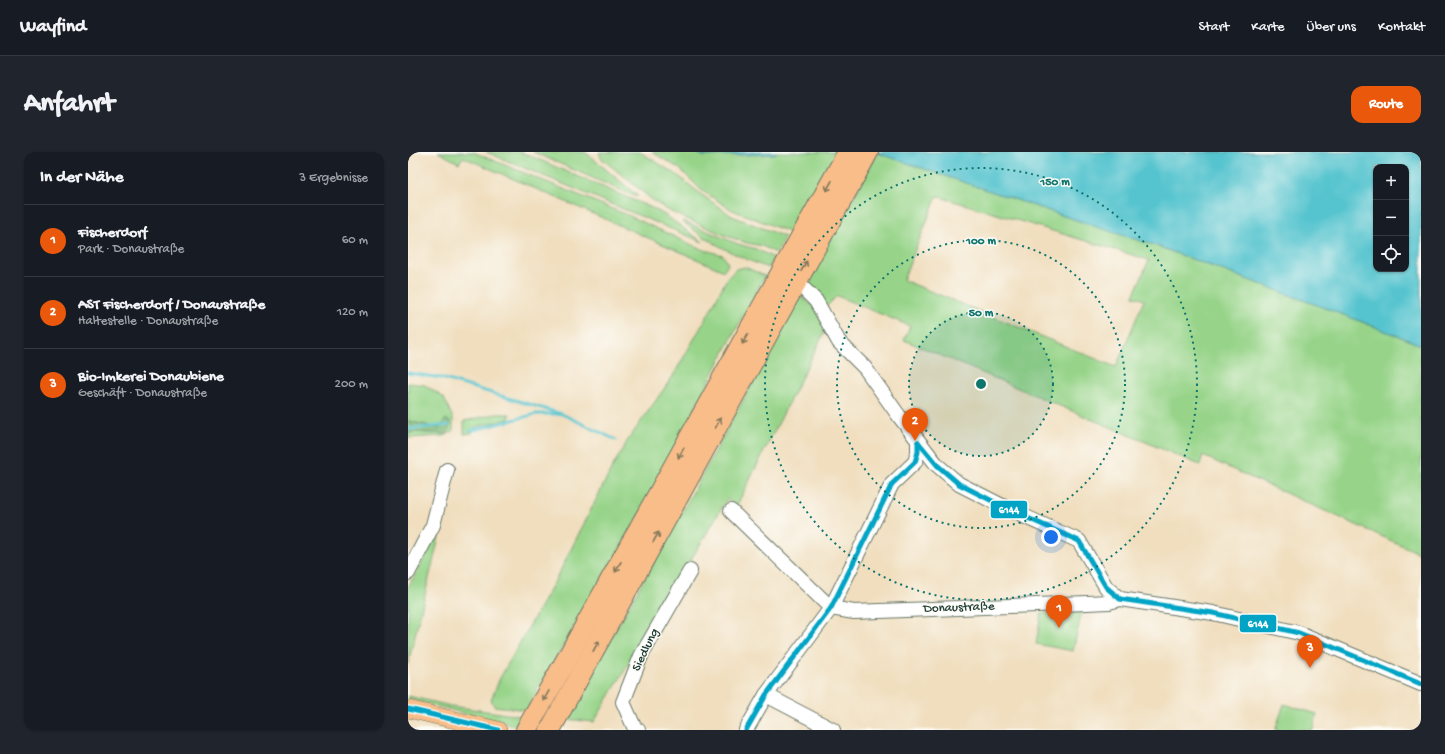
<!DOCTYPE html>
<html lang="de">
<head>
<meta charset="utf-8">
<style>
  body { margin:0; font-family:"Gochi Hand",sans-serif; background:#20242c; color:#f1f3f6 }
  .controls { position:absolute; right:12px; top:12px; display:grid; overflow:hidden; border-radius:8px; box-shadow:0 1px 3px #0004 }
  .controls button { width:36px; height:36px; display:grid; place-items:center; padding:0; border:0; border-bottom:1px solid #363941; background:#171b24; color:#f1f3f6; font:20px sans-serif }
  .you { position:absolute; left:643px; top:385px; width:14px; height:14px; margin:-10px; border:3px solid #fff; border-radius:50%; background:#1a73e8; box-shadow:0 0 0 6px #1a73e833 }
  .badge { display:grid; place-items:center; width:26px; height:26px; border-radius:50%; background:#ea580c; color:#fff; font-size:13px; font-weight:700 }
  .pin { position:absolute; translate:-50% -33px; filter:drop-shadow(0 1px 2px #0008) }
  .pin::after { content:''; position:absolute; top:21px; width:14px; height:12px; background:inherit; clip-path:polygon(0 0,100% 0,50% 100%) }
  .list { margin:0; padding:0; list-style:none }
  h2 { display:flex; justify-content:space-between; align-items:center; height:52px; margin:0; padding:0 16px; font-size:17px }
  h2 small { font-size:13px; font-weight:400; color:#9ea1a6 }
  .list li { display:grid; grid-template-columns:26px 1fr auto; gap:12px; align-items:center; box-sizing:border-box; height:72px; padding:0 16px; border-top:1px solid #363941 }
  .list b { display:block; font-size:15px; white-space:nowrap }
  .list p { margin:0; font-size:13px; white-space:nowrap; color:#9ea1a6 }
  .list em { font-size:13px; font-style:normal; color:#9ea1a6 }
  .icon { flex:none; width:22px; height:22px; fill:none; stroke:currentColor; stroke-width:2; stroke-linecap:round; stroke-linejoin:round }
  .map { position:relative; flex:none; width:1013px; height:578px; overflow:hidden; border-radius:12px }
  header { display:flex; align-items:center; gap:24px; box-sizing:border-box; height:56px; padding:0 20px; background:#171b24; border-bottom:1px solid #363941 }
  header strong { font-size:19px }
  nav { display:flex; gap:22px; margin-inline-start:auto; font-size:14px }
  .intro { display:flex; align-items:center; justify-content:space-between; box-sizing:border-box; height:96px; padding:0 24px }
  h1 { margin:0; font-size:28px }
  .button { padding:10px 18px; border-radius:12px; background:#ea580c; color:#fff; font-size:14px; font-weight:700 }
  main { display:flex; gap:24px; padding:0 24px }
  aside { flex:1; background:#171b24; border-radius:12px; box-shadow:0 1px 3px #0004 }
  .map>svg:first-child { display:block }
  .green { fill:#97d489; stroke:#5b885e; fill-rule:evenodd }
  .forest { fill:#79b675; stroke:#4c7a54 }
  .water { fill:#57c4cf; stroke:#3b8082; fill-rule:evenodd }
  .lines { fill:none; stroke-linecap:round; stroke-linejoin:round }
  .stream { stroke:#57c4cf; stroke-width:3 }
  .minor-casing { stroke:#687564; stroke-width:16 }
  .major-casing { stroke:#687564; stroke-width:18 }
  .highway-casing { stroke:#687564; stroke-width:22 }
  .minor { stroke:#fff; stroke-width:14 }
  .major { stroke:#f8bd89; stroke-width:17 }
  .highway { stroke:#f8bd89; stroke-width:20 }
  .bus-1-casing { stroke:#fdfcf7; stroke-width:8 }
  .bus-1 { stroke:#02a4c6; stroke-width:5 }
  .oneway { stroke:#81775a }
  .ring { fill:none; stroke:#0f766e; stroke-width:2; stroke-dasharray:2 4 }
  .labels { text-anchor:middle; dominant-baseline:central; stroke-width:3; stroke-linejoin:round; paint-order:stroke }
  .street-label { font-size:13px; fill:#1f3d34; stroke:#fdfcf7 }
  .centre { fill:#0f766e; stroke:#fdfcf7; stroke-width:2 }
  .ring-label { font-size:12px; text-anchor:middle; font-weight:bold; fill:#0f766e; stroke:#fdfcf7; stroke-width:3; stroke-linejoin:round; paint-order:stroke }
  .line-badge { stroke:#fdfcf7; stroke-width:1.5 }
  .badge-label { font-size:11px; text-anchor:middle; font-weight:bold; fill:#fff }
</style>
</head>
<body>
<header>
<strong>Wayfind</strong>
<nav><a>Start</a><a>Karte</a><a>Über uns</a><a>Kontakt</a></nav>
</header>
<div class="intro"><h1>Anfahrt</h1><a class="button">Route</a></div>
<main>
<aside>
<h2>In der Nähe<small>3 Ergebnisse</small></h2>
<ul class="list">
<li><span class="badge">1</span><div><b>Fischerdorf</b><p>Park · Donaustraße</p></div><em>60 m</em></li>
<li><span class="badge">2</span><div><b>AST Fischerdorf / Donaustraße</b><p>Haltestelle · Donaustraße</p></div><em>120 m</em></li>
<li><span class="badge">3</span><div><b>Bio-Imkerei Donaubiene</b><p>Geschäft · Donaustraße</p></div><em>200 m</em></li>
</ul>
</aside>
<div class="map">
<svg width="1013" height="578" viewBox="0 0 1013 578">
  <rect width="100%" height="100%" fill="#fdfcf7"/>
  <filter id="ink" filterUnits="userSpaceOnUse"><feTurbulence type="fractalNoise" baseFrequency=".025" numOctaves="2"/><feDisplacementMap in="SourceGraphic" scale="8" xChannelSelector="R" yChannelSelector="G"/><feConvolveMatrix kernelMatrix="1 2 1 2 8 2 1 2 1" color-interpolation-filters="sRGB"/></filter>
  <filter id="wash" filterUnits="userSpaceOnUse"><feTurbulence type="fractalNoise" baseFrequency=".012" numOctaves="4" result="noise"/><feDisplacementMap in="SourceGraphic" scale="16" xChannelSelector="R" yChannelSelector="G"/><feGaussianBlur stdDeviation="0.9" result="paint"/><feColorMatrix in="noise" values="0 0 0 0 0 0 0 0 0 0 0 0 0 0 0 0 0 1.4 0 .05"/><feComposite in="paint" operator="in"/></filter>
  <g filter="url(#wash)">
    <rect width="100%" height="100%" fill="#f0debe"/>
    <!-- green -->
    <g class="green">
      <polygon points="30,0 65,0 222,64 293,97 315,103 320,112 316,119 55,5 51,11"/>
      <polygon points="78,0 113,0 244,56 257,63 295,90"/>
      <polygon points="125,0 177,0 230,44 226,44"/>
      <polygon points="191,0 232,0 269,23 294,43 324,64 377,85 368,101 354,94 339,91 316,83 263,60 247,50 193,6"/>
      <polygon points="244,0 287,0 295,4 366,2 369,0 433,0 386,82 324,58 293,38 272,17"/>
      <path d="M 470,1 L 701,79 L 746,93 L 952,169 L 1013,193 L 1013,402 L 795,304 L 792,313 L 496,188 L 502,174 L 429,144 L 417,156 L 415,156 L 399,129 ZM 529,44 L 741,108 L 725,144 L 736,148 L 708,215 L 495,128 Z"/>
      <path d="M 275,69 L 330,92 L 348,97 L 366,106 L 360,116 C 326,103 304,92 275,70 Z"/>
      <polygon points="337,115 357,124 335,164 233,360 118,558 86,554 83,548 92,526 148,427 205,314 220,288 265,224 301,161 318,128 328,117"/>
      <polygon points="392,144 406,155 418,177 328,355 319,347 186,570 157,567 279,351"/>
      <polygon points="0,231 17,233 36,246 45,266 45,279 37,284 0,286 0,282 5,280 39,282 31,276 0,269"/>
      <polygon points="88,262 102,262 101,267 67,275 64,281 56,282 56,269"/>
      <polygon points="35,369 0,512 0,435 10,418"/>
      <polygon points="674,459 665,499 628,492 633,461"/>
      <polygon points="0,544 43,554 112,564 107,574 0,547"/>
      <polygon points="876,552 909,562 905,578 867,578"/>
    </g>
    <!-- forest -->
    <polygon class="forest" points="38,267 43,271 39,282 5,280 0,282 0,269 31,276"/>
    <!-- water -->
    <g class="water">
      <polygon points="287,0 369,0 366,2 295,4"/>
      <path d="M 466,0 L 1013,0 L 1013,193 L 952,169 L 746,93 L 701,79 ZM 968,15 L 998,15 L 998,117 L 968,117 Z"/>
    </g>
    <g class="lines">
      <!-- stream -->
      <g class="stream">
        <polyline points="0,221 33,226 154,262 208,288"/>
        <polyline points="0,277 41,273"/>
        <polyline points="62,279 128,262 150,262"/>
      </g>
    </g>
  </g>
  <g filter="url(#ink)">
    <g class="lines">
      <defs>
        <g id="minor">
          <polyline points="396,137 408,149 431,190 457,216 491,264 529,313 551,332 602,358 671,389 698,435 712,447"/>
          <polyline points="323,359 423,456 446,460 679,451 701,450 712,447 805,461 891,481 1013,532"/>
          <polyline points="0,421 25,373 39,318"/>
          <polyline points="358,543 425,578"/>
          <polyline points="230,578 227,577 215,550 233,504 282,419"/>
          <polyline points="338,578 358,543 423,456 484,332 507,310 510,300 510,290"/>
        </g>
        <polyline id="major" points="0,557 90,578"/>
        <g id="highway">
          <polyline points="118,578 157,510 440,0"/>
          <polyline points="142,578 460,0"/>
        </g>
      </defs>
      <!-- minor casing -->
      <use href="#minor" class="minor-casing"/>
      <!-- major casing -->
      <use href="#major" class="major-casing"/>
      <!-- highway casing -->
      <use href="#highway" class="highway-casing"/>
      <!-- minor -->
      <use href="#minor" class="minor"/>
      <!-- major -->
      <use href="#major" class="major"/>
      <!-- highway -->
      <use href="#highway" class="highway"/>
      <defs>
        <g id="bus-1">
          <polyline points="510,290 529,313 551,332 602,358 671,389 698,435 712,447 805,461 891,481 1013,532"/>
          <polyline points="0,557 90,578"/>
          <polyline points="338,578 358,543 423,456 484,332 507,310 510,300 510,290"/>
        </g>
      </defs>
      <!-- bus-1 casing -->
      <use href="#bus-1" class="bus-1-casing"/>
      <!-- bus-1 -->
      <use href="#bus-1" class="bus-1"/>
    </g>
    <!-- one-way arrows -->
    <defs><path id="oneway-shaft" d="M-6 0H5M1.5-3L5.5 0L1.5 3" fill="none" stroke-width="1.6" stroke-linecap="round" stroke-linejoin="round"/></defs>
    <g class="oneway">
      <use href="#oneway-shaft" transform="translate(421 34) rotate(119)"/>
      <use href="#oneway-shaft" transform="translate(396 114) rotate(-61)"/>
      <use href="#oneway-shaft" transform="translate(337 187) rotate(119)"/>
      <use href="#oneway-shaft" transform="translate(310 271) rotate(-61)"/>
      <use href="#oneway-shaft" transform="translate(273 301) rotate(119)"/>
      <use href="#oneway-shaft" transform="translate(248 385) rotate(-61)"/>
      <use href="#oneway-shaft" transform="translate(210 415) rotate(119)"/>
      <use href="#oneway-shaft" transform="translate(188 494) rotate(-61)"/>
      <use href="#oneway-shaft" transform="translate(138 544) rotate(120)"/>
    </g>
  </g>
  <!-- distance rings -->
  <circle cx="573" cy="232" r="72" fill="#0f766e" fill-opacity=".12"/>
  <g class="ring">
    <circle cx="573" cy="232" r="72"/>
    <circle cx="573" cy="232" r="144"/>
    <circle cx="573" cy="232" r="216"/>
  </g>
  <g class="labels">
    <!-- street labels -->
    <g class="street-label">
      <text transform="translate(551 456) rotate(-2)">Donaustraße</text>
      <text transform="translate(238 498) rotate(-64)">Siedlung</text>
    </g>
  </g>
  <circle cx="573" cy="232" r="6" class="centre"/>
  <g class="ring-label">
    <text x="647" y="33">150 m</text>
    <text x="573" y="92">100 m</text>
    <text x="573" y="164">50 m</text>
  </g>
  <g class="line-badge">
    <rect x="582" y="348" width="38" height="19" rx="4" fill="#02a4c6"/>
    <rect x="831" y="462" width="38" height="19" rx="4" fill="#02a4c6"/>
  </g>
  <g class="badge-label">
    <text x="601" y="361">6144</text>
    <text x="850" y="475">6144</text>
  </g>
</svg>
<div class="controls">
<button>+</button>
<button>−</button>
<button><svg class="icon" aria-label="locate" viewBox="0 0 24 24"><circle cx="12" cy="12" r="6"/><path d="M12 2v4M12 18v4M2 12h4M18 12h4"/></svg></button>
</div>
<div class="you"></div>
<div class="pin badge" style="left:651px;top:476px">1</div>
<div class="pin badge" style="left:507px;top:289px">2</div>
<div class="pin badge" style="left:902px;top:516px">3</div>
</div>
</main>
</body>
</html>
